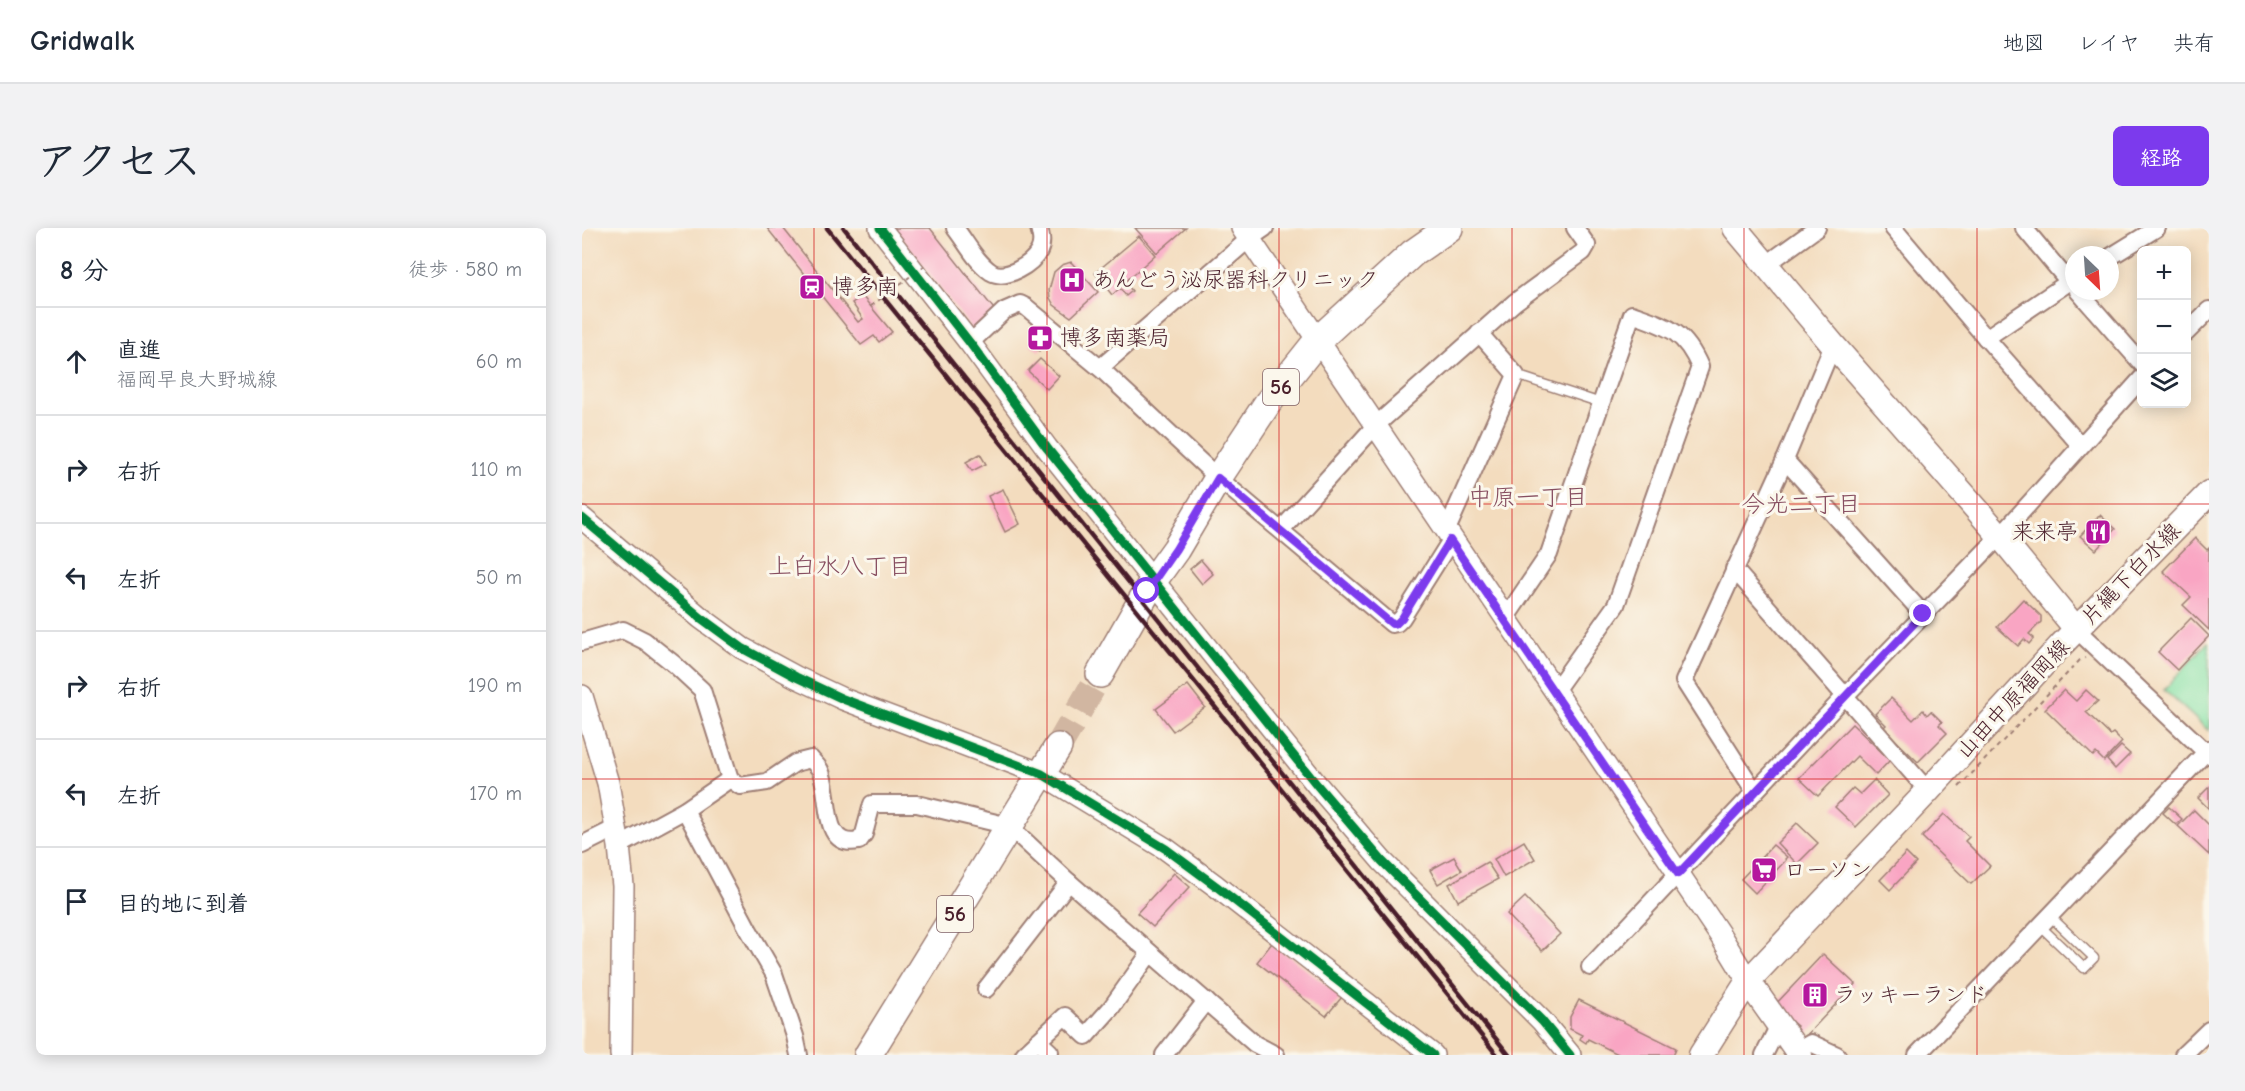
<!DOCTYPE html>
<html lang="ja">
<head>
<meta charset="utf-8">
<style>
  body { margin:0; font-family:"Comic Neue","Klee One",sans-serif; background:#f2f2f3; color:#1f2937 }
  .controls { position:absolute; right:18px; top:18px; display:grid; overflow:hidden; border-radius:9px; box-shadow:0 3px 15px #0003 }
  .controls button { width:54px; height:54px; display:grid; place-items:center; padding:0; border:0; border-bottom:2px solid #e0e1e3; background:#fff; color:#1f2937; font:30px sans-serif }
  .compass { position:absolute; left:1483px; top:18px; width:54px; height:54px; border-radius:50%; background:#fff; box-shadow:0 3px 15px #0003; rotate:155deg }
  .stop { position:absolute; width:18px; height:18px; margin:-14px; border:4px solid #7c3aed; border-radius:50%; background:#fff }
  .stop.end { background:#7c3aed; border-color:#fff; box-shadow:0 2px 6px #0008 }
  .list { margin:0; padding:0; list-style:none }
  h2 { display:flex; justify-content:space-between; align-items:center; height:78px; margin:0; padding:0 24px; font-size:26px }
  h2 small { font-size:20px; font-weight:400; color:#747a83 }
  .list li { display:grid; grid-template-columns:39px 1fr auto; gap:18px; align-items:center; box-sizing:border-box; height:108px; padding:0 24px; border-top:2px solid #e0e1e3 }
  .list b { display:block; font-size:22px; white-space:nowrap }
  .list p { margin:0; font-size:20px; white-space:nowrap; color:#747a83 }
  .list em { font-size:20px; font-style:normal; color:#747a83 }
  .icon { flex:none; width:33px; height:33px; fill:none; stroke:currentColor; stroke-width:2; stroke-linecap:round; stroke-linejoin:round }
  .map { position:relative; flex:none; width:1627px; height:827px; overflow:hidden; border-radius:9px }
  header { display:flex; align-items:center; gap:36px; box-sizing:border-box; height:84px; padding:0 30px; background:#fff; border-bottom:2px solid #e0e1e3 }
  header strong { font-size:28px }
  nav { display:flex; gap:33px; margin-inline-start:auto; font-size:21px }
  .intro { display:flex; align-items:center; justify-content:space-between; box-sizing:border-box; height:144px; padding:0 36px }
  h1 { margin:0; font-size:42px }
  .button { padding:15px 27px; border-radius:9px; background:#7c3aed; color:#fff; font-size:21px; font-weight:700 }
  main { display:flex; gap:36px; padding:0 36px }
  aside { flex:1; background:#fff; border-radius:9px; box-shadow:0 3px 15px #0003 }
  .map>svg:first-child { display:block }
  .green { fill:#87e1a6; stroke:#688068; stroke-width:1.5 }
  .building { fill:#f9a5c3 }
  .lines { fill:none; stroke-linecap:round; stroke-linejoin:round }
  .primary-tunnel { stroke:#d1b6a1; stroke-width:27; stroke-dasharray:27 14; stroke-linecap:butt }
  .service-casing { stroke:#9e7e74; stroke-width:11 }
  .minor-casing { stroke:#9e7e74; stroke-width:20 }
  .tertiary-casing { stroke:#9e7e74; stroke-width:24 }
  .secondary-casing { stroke:#9e7e74; stroke-width:27 }
  .primary-casing { stroke:#9e7e74; stroke-width:30 }
  .path { stroke:#9e7e74; stroke-width:2; stroke-dasharray:4.5 4.5; stroke-linecap:butt }
  .service { stroke:#fff; stroke-width:8 }
  .minor { stroke:#fff; stroke-width:16 }
  .tertiary { stroke:#fff; stroke-width:21 }
  .secondary { stroke:#fff; stroke-width:24 }
  .primary { stroke:#fff; stroke-width:27 }
  .rail { stroke:#4a1f2b; stroke-width:4.5 }
  .path-bridge { stroke:#9e7e74; stroke-width:2; stroke-dasharray:4.5 4.5; stroke-linecap:butt }
  .cycleway-casing { stroke:#fbf7ec; stroke-width:13 }
  .cycleway { stroke:#00873e; stroke-width:9 }
  .route { stroke:#7c3aed; stroke-width:8 }
  .grid { fill:none; stroke:#d62828; stroke-width:1.5; stroke-opacity:0.55 }
  .labels { text-anchor:middle; dominant-baseline:central; stroke-width:6; stroke-linejoin:round; paint-order:stroke }
  .shield { fill:#fbf7ec; stroke:#7f6065; stroke-width:1.5 }
  .shield-label { font-size:21px; font-weight:bold; fill:#4a1f2b }
  .poi-label { font-size:22px; fill:#4a1f2b; stroke:#fbf7ec; text-anchor:start }
  .street-label { font-size:22px; fill:#4a1f2b; stroke:#fbf7ec }
  .neighbourhood-label { font-size:24px; fill:#874e60; stroke:#fbf7ec }
</style>
</head>
<body>
<header>
<strong>Gridwalk</strong>
<nav><a>地図</a><a>レイヤ</a><a>共有</a></nav>
</header>
<div class="intro"><h1>アクセス</h1><a class="button">経路</a></div>
<main>
<aside>
<h2>8 分<small>徒歩 · 580 m</small></h2>
<ul class="list">
<li><svg class="icon" aria-label="ahead" viewBox="0 0 24 24"><path d="M12 20V5M6 11l6-6 6 6"/></svg><div><b>直進</b><p>福岡早良大野城線</p></div><em>60 m</em></li>
<li><svg class="icon" aria-label="right" viewBox="0 0 24 24"><path d="M7 20v-9h11M14 6l5 5-5 5"/></svg><div><b>右折</b></div><em>110 m</em></li>
<li><svg class="icon" aria-label="left" viewBox="0 0 24 24"><path d="M17 20v-9H6M10 6l-5 5 5 5"/></svg><div><b>左折</b></div><em>50 m</em></li>
<li><svg class="icon" aria-label="right" viewBox="0 0 24 24"><path d="M7 20v-9h11M14 6l5 5-5 5"/></svg><div><b>右折</b></div><em>190 m</em></li>
<li><svg class="icon" aria-label="left" viewBox="0 0 24 24"><path d="M17 20v-9H6M10 6l-5 5 5 5"/></svg><div><b>左折</b></div><em>170 m</em></li>
<li><svg class="icon" aria-label="arrive" viewBox="0 0 24 24"><path d="M6 21V4h12l-3 4 3 4H6"/></svg><div><b>目的地に到着</b></div></li>
</ul>
</aside>
<div class="map">
<svg width="1627" height="827" viewBox="0 0 1627 827">
  <rect width="100%" height="100%" fill="#fbf7ec"/>
  <filter id="ink" filterUnits="userSpaceOnUse"><feTurbulence type="fractalNoise" baseFrequency=".0167" numOctaves="2"/><feDisplacementMap in="SourceGraphic" scale="12" xChannelSelector="R" yChannelSelector="G"/><feConvolveMatrix kernelMatrix="1 2 1 2 8 2 1 2 1" color-interpolation-filters="sRGB"/></filter>
  <filter id="wash" filterUnits="userSpaceOnUse"><feTurbulence type="fractalNoise" baseFrequency=".008" numOctaves="4" result="noise"/><feDisplacementMap in="SourceGraphic" scale="24" xChannelSelector="R" yChannelSelector="G"/><feGaussianBlur stdDeviation="1.35" result="paint"/><feColorMatrix in="noise" values="0 0 0 0 0 0 0 0 0 0 0 0 0 0 0 0 0 1.4 0 .05"/><feComposite in="paint" operator="in"/></filter>
  <g filter="url(#wash)">
    <rect width="100%" height="100%" fill="#f3dcbe"/>
    <!-- green -->
    <polygon class="green" points="1626,414 1627,415 1627,503 1582,462"/>
    <g id="blocks">
      <!-- building -->
      <g class="building">
        <polygon points="185,0 201,0 276,94 281,91 270,75 280,68 310,104 297,114 292,108 279,117"/>
        <polygon points="312,0 348,0 415,85 391,103"/>
        <polygon points="553,0 604,0 575,25"/>
        <polygon points="557,8 573,27 543,54 550,63 544,68 538,60 530,67 513,45"/>
        <polygon points="489,34 516,64 489,89 472,77 468,70 467,62 472,44 480,37"/>
        <polygon points="459,100 469,107 457,123 448,116"/>
        <polygon points="458,131 477,148 465,161 446,143"/>
        <polygon points="398,226 404,236 390,243 384,234"/>
        <polygon points="421,261 438,296 423,304 406,268"/>
        <polygon points="1518,287 1533,301 1514,322 1498,308"/>
        <polygon points="1613,310 1625,322 1627,320 1627,402 1601,377 1609,369 1581,343"/>
        <polygon points="619,332 631,346 620,356 608,341"/>
        <polygon points="1441,371 1459,388 1459,394 1447,406 1452,410 1447,416 1442,411 1436,418 1415,399"/>
        <polygon points="1609,390 1627,408 1595,442 1576,424"/>
        <polygon points="606,457 623,479 591,503 574,481"/>
        <polygon points="1482,462 1494,473 1504,462 1516,473 1504,484 1528,507 1531,505 1540,514 1522,533 1514,525 1511,528 1463,481"/>
        <polygon points="1309,470 1331,492 1341,482 1345,487 1349,483 1360,494 1357,497 1365,505 1336,534 1301,500 1304,497 1293,486"/>
        <polygon points="1270,496 1308,532 1294,547 1275,528 1236,568 1217,550"/>
        <polygon points="1539,518 1548,526 1533,541 1525,532"/>
        <polygon points="1292,552 1306,567 1274,599 1253,579 1271,560 1278,566"/>
        <polygon points="1627,559 1627,581 1616,570"/>
        <polygon points="1587,579 1600,591 1594,597 1581,585"/>
        <polygon points="1612,582 1627,597 1627,627 1596,598"/>
        <polygon points="1362,586 1387,609 1383,613 1408,638 1389,656 1340,609"/>
        <polygon points="1215,595 1236,615 1215,636 1195,615"/>
        <polygon points="942,613 953,631 922,649 912,631"/>
        <polygon points="1191,617 1205,629 1203,631 1204,632 1173,665 1159,651"/>
        <polygon points="1324,625 1334,635 1308,662 1298,652"/>
        <polygon points="872,629 880,642 856,656 848,642"/>
        <polygon points="905,634 916,651 876,673 867,656"/>
        <polygon points="592,645 608,659 571,699 555,685"/>
        <polygon points="943,669 978,706 960,723 925,686"/>
        <polygon points="690,715 760,769 744,788 675,734"/>
        <polygon points="1241,726 1273,756 1219,813 1209,804 1215,798 1192,778"/>
        <polygon points="997,772 1094,820 1091,827 1038,827 1006,811 1004,815 998,811 1000,807 988,801 988,789"/>
      </g>
    </g>
  </g>
  <g filter="url(#ink)">
    <use href="#blocks" fill-opacity="0" stroke="#9e7e74" stroke-width="1.5"/>
    <g class="lines">
      <!-- primary-tunnel -->
      <polyline class="primary-tunnel" points="476,519 518,446"/>
      <defs>
        <g id="service">
          <polyline points="934,147 1019,175"/>
          <polyline points="1458,698 1502,740 1512,730 1468,688"/>
        </g>
        <g id="minor">
          <path d="M 373,0 C 384,14 394,34 409,44 C 424,53 450,36 457,23 C 461,15 459,8 457,0"/>
          <polyline points="1311,0 1404,110"/>
          <polyline points="1442,0 1487,54 1404,110 1498,217"/>
          <polyline points="1528,29 1575,0"/>
          <polyline points="1185,36 1235,0"/>
          <polyline points="1496,63 1560,136"/>
          <polyline points="1604,105 1627,82"/>
          <polyline points="388,115 422,83 438,76 444,79 518,140 636,250 810,396 815,395 820,390 869,312"/>
          <polyline points="518,140 667,11 683,0"/>
          <polyline points="1203,232 1341,386"/>
          <polyline points="699,302 793,198 933,74 1001,24 1005,17 993,0"/>
          <polyline points="864,304 934,147 897,105"/>
          <polyline points="1152,341 1346,563"/>
          <path d="M 923,391 L 967,326 L 1050,86 C 1086,99 1102,102 1118,139 L 1034,377 L 972,464"/>
          <polyline points="1495,402 1627,527"/>
          <polyline points="0,414 41,402 63,413 92,436 120,462 148,551"/>
          <polyline points="1173,564 1102,453 1203,232 1251,117"/>
          <polyline points="103,582 165,699 192,746 213,808 217,827"/>
          <polyline points="0,617 34,600"/>
          <path d="M 37,618 L 103,582 L 148,551 L 158,558 L 185,554 L 213,535 L 229,531 C 231,534 236,538 238,542 C 250,565 237,621 277,613 L 282,606 L 290,576 L 335,576 L 427,598 L 487,654 L 673,816 L 694,827"/>
          <polyline points="1008,739 1264,467 1418,308 1560,150"/>
          <polyline points="404,761 487,654"/>
          <polyline points="456,813 468,824"/>
          <polyline points="1215,823 1229,815 1255,827"/>
          <polyline points="442,826 483,788 504,808 529,780 568,725"/>
          <polyline points="582,827 624,773"/>
          <polyline points="1182,827 1197,797"/>
          <polyline points="1335,827 1627,521"/>
          <polyline points="1601,827 1627,802"/>
        </g>
        <g id="tertiary">
          <polyline points="298,0 388,115 465,220 735,557 800,633 960,793 988,827"/>
          <polyline points="660,0 1138,707 1166,753"/>
          <polyline points="0,290 119,390 160,420 214,449 261,471 460,546 584,621 634,658 851,827"/>
          <polyline points="0,468 26,555 37,618 41,658 39,827"/>
        </g>
        <g id="secondary">
          <polyline points="1153,0 1251,117 1418,308 1495,402"/>
          <polyline points="1166,753 1218,827"/>
          <polyline points="1119,827 1166,753 1346,563 1480,416 1627,265"/>
        </g>
        <g id="primary">
          <polyline points="518,446 571,353 594,321 636,250 685,176 736,112 831,25 867,0"/>
          <polyline points="286,827 476,519"/>
        </g>
      </defs>
      <!-- service casing -->
      <use href="#service" class="service-casing"/>
      <!-- minor casing -->
      <use href="#minor" class="minor-casing"/>
      <!-- tertiary casing -->
      <use href="#tertiary" class="tertiary-casing"/>
      <!-- secondary casing -->
      <use href="#secondary" class="secondary-casing"/>
      <!-- primary casing -->
      <use href="#primary" class="primary-casing"/>
      <!-- path -->
      <polyline class="path" points="1377,559 1498,432 1503,430"/>
      <!-- service -->
      <use href="#service" class="service"/>
      <!-- minor -->
      <use href="#minor" class="minor"/>
      <!-- tertiary -->
      <use href="#tertiary" class="tertiary"/>
      <!-- secondary -->
      <use href="#secondary" class="secondary"/>
      <!-- primary -->
      <use href="#primary" class="primary"/>
      <!-- rail -->
      <g class="rail">
        <polyline points="245,0 915,827"/>
        <polyline points="262,0 927,827"/>
      </g>
      <!-- path-bridge -->
      <polyline class="path-bridge" points="289,78 342,38"/>
      <defs>
        <g id="cycleway">
          <polyline points="298,0 388,115 465,220 735,557 800,633 960,793 988,827"/>
          <polyline points="0,290 119,390 160,420 214,449 261,471 460,546 584,621 634,658 851,827"/>
        </g>
      </defs>
      <!-- cycleway casing -->
      <use href="#cycleway" class="cycleway-casing"/>
      <!-- cycleway -->
      <use href="#cycleway" class="cycleway"/>
    </g>
  </g>
  <g class="lines" filter="url(#ink)">
    <!-- route -->
    <polyline class="route" points="565,363 594,321 636,250 810,396 815,395 820,390 868,312 1096,646 1341,386"/>
  </g>
  <!-- grid -->
  <path class="grid" d="M 232,0 L 232,827M 465,0 L 465,827M 697,0 L 697,827M 930,0 L 930,827M 1162,0 L 1162,827M 1395,0 L 1395,827M 0,276 L 1627,276M 0,551 L 1627,551"/>
  <!-- icons -->
  <defs>
    <symbol id="hospital-square" viewBox="-11 -11 22 22"><rect x="-9" y="-9" width="18" height="18" rx="4" fill="#b5179e" stroke="#fbf7ec"/><path d="M-5-5h3v3.5h4V-5h3V5h-3V1.5h-4V5h-3Z" fill="#fff"/></symbol>
    <symbol id="station-square" viewBox="-11 -11 22 22"><rect x="-9" y="-9" width="18" height="18" rx="4" fill="#b5179e" stroke="#fbf7ec"/><path d="M-3-6H3Q5-6 5-4V2Q5 4 3 4L4.5 6H3L1.5 4h-3L-3 6H-4.5L-3 4Q-5 4-5 2V-4Q-5-6-3-6ZM-3.5-4v3h7v-3ZM-3.5 1v1.5H-2V1ZM2 1v1.5H3.5V1Z" fill="#fff"/></symbol>
    <symbol id="pharmacy-square" viewBox="-11 -11 22 22"><rect x="-9" y="-9" width="18" height="18" rx="4" fill="#b5179e" stroke="#fbf7ec"/><path d="M-2-6h4v4h4v4h-4v4h-4v-4h-4v-4h4Z" fill="#fff"/></symbol>
    <symbol id="restaurant-square" viewBox="-11 -11 22 22"><rect x="-9" y="-9" width="18" height="18" rx="4" fill="#b5179e" stroke="#fbf7ec"/><path d="M-5-6h1v4h1v-4h1v4h1v-4h1v5L-1.5 .5V6h-2V.5L-5-1ZM5-6V6H3V1.5H1.5Q1.5-4 5-6Z" fill="#fff"/></symbol>
    <symbol id="supermarket-square" viewBox="-11 -11 22 22"><rect x="-9" y="-9" width="18" height="18" rx="4" fill="#b5179e" stroke="#fbf7ec"/><path d="M-6-5.5h2.5l.6 2H6L4.5 2H-2.5L-4.4-4H-6ZM-1.5 3.2a1.3 1.3 0 1 0 .1 0ZM3 3.2a1.3 1.3 0 1 0 .1 0Z" fill="#fff"/></symbol>
    <symbol id="building-square" viewBox="-11 -11 22 22"><rect x="-9" y="-9" width="18" height="18" rx="4" fill="#b5179e" stroke="#fbf7ec"/><path d="M-4-6H4V6H1V3H-1V6H-4ZM-2.5-4.3h1.7v1.8h-1.7ZM.8-4.3h1.7v1.8H.8ZM-2.5-1h1.7V.8h-1.7ZM.8-1h1.7V.8H.8Z" fill="#fff"/></symbol>
  </defs>
  <g fill-rule="evenodd">
    <use href="#hospital-square" x="475" y="37" width="30" height="30"/>
    <use href="#station-square" x="215" y="44" width="30" height="30"/>
    <use href="#pharmacy-square" x="443" y="95" width="30" height="30"/>
    <use href="#restaurant-square" x="1501" y="289" width="30" height="30"/>
    <use href="#supermarket-square" x="1167" y="627" width="30" height="30"/>
    <use href="#building-square" x="1218" y="752" width="30" height="30"/>
  </g>
  <g class="labels">
    <!-- shield labels -->
    <g class="shield">
      <rect x="681" y="141" width="36" height="36" rx="4.5"/>
      <rect x="355" y="668" width="36" height="36" rx="4.5"/>
    </g>
    <g class="shield-label">
      <text x="699" y="159">56</text>
      <text x="373" y="686">56</text>
    </g>
    <!-- poi labels -->
    <g class="poi-label">
      <text x="510" y="52">あんどう泌尿器科クリニック</text>
      <text x="250" y="59">博多南</text>
      <text x="478" y="110">博多南薬局</text>
      <text x="1496" y="304" text-anchor="end">来来亭</text>
      <text x="1202" y="642">ローソン</text>
      <text x="1252" y="767">ラッキーランド</text>
    </g>
    <!-- street labels -->
    <g class="street-label">
      <text transform="translate(1549 346) rotate(-46)">片縄下白水線</text>
      <text transform="translate(1431 471) rotate(-47)">山田中原福岡線</text>
    </g>
    <!-- neighbourhood labels -->
    <g class="neighbourhood-label">
      <text x="946" y="269">中原一丁目</text>
      <text x="1219" y="276">今光二丁目</text>
      <text x="258" y="338">上白水八丁目</text>
    </g>
  </g>
</svg>
<div class="controls">
<button>+</button>
<button>−</button>
<button><svg class="icon" aria-label="layers" viewBox="0 0 24 24"><path d="M12 4l9 5-9 5-9-5zM3 14l9 5 9-5"/></svg></button>
</div>
<svg class="compass" viewBox="-18 -18 36 36"><path d="M0-13l5 13h-10z" fill="#e53935"/><path d="M0 13l5-13h-10z" fill="#747a83"/></svg>
<div class="stop" style="left:565px;top:363px"></div>
<div class="stop end" style="left:1341px;top:386px"></div>
</div>
</main>
</body>
</html>
